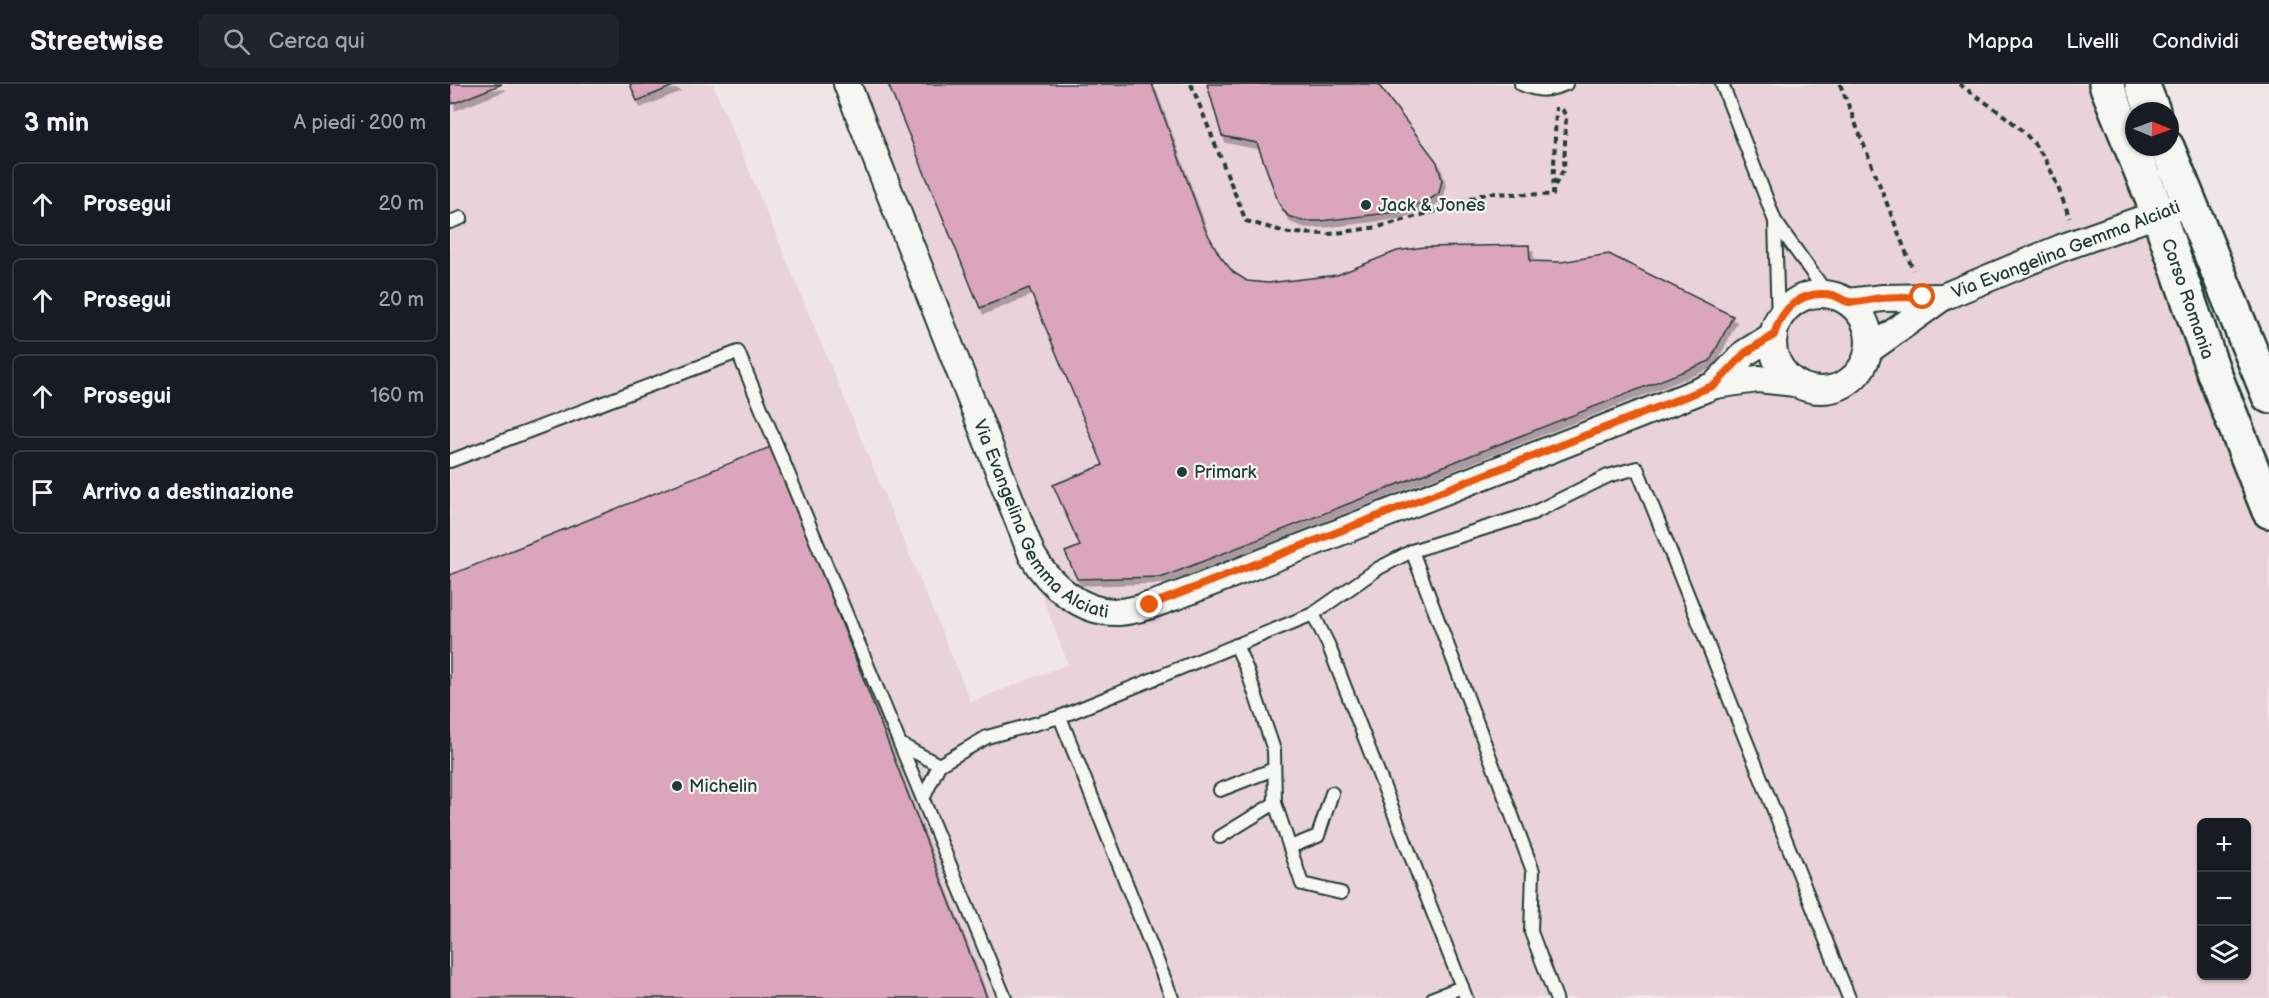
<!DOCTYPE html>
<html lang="it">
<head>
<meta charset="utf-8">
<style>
  body { margin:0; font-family:"Balsamiq Sans",sans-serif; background:#20242c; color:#f1f3f6 }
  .controls { position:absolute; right:18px; bottom:18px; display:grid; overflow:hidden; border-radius:9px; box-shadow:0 2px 4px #0004 }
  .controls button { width:54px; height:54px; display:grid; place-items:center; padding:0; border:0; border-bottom:2px solid #363941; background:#171b24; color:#f1f3f6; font:30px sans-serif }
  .compass { position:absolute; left:1675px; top:18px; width:54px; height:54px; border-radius:50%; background:#171b24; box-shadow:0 2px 4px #0004; rotate:91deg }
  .stop { position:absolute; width:18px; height:18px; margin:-14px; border:4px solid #ea580c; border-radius:50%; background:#fff }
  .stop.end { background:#ea580c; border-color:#fff; box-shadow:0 2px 6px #0008 }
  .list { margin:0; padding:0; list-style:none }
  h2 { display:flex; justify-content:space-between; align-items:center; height:78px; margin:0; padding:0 24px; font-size:26px }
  h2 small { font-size:20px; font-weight:400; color:#9ea1a6 }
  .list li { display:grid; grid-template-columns:39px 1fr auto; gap:18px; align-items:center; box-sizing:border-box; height:84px; margin:0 12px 12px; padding:0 12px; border:2px solid #363941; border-radius:9px }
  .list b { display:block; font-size:22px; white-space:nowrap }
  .list em { font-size:20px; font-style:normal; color:#9ea1a6 }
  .icon { flex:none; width:33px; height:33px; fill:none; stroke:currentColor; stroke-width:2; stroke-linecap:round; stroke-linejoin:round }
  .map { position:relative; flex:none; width:1819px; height:914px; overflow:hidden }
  header { display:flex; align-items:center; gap:36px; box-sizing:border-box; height:84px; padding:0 30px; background:#171b24; border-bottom:2px solid #363941 }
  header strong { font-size:28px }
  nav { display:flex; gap:33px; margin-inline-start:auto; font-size:21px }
  .search { width:420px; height:54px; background:#20242c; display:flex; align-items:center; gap:15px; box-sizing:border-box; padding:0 21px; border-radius:9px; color:#9ea1a6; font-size:22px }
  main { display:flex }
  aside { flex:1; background:#171b24 }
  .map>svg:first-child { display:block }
  .built { fill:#ead2da; fill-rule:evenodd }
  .building { fill:#dba5bc; stroke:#1f3d34; stroke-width:1.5; filter:url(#shadow) }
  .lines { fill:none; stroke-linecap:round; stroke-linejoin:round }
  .lane-casing { stroke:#1f3d34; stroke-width:16 }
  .street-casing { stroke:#1f3d34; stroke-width:30 }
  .secondary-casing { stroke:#1f3d34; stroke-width:38 }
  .path { stroke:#1f3d34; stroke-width:4; stroke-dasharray:6 4.5; stroke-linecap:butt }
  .lane { stroke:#f6f6f2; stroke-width:12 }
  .street { stroke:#f6f6f2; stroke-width:26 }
  .secondary { stroke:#f6f6f2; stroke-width:33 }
  .route { stroke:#ea580c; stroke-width:8 }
  .poi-dot { fill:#1f3d34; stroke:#f6f6f2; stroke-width:2 }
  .labels { text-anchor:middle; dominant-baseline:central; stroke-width:4.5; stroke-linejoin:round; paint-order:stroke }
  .poi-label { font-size:18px; fill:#1f3d34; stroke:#f6f6f2; text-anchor:start }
  .street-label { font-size:18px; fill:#1f3d34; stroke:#f6f6f2 }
</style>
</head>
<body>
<header>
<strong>Streetwise</strong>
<div class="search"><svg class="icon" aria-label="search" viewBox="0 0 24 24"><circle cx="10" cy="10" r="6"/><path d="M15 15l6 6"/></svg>Cerca qui</div>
<nav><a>Mappa</a><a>Livelli</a><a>Condividi</a></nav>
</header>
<main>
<aside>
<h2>3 min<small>A piedi · 200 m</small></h2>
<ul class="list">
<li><svg class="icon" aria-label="ahead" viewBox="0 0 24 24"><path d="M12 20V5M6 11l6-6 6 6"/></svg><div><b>Prosegui</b></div><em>20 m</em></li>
<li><svg class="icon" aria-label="ahead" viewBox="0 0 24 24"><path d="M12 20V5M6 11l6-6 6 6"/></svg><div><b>Prosegui</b></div><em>20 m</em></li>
<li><svg class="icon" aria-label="ahead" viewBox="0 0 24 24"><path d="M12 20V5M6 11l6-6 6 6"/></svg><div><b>Prosegui</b></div><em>160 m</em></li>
<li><svg class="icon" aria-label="arrive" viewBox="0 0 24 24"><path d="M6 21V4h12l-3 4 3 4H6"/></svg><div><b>Arrivo a destinazione</b></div></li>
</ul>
</aside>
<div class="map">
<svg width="1819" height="914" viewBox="0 0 1819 914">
  <defs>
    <filter id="shadow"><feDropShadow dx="3.5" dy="6" stdDeviation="0" flood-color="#0004"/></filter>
  </defs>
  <rect width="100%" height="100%" fill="#f1e6e7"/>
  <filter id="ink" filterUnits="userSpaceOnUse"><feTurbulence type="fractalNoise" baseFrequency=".0167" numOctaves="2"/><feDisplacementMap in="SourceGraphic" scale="12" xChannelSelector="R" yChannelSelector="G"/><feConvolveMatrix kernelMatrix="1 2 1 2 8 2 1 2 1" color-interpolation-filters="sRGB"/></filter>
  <g filter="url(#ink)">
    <!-- built -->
    <path class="built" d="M 0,0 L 263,0 L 521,618 L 618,580 L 396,0 L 1656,0 L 1819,427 L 1819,914 L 0,914 ZM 1752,738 L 1796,738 L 1796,892 L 1752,892 Z"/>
    <!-- building -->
    <g class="building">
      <polygon points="0,0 52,0 2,20"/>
      <polygon points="180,0 225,0 226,1 187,17"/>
      <polygon points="438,0 702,0 755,145 770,172 783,188 797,197 818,199 887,191 947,167 974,163 1079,161 1080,177 1111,178 1159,170 1283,232 1260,277 713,493 627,495 615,468 630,462 603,401 653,381 579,204 530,224"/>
      <polygon points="757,0 928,0 987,78 992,96 989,109 979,116 947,128 871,137 852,137 838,132 829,120 807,59 772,52"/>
      <polygon points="323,362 537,914 0,914 0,491"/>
    </g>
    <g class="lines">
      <defs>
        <g id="lane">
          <path d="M 1071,0 C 1089,8 1098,7 1116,0"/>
          <polyline points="1272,0 1325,137 1378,211"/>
          <polyline points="1325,137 1328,238"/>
          <polyline points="0,138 11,134"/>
          <polyline points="0,377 288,268 555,914"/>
          <polyline points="962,467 1083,429 1158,392 1187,384 1399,914"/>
          <polyline points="786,561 797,586 824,666 825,719 852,800 891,809"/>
          <polyline points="610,633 863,530"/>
          <polyline points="450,660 489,681"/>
          <polyline points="770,706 824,685"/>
          <polyline points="473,715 489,681 537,653 610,633 722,914"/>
          <polyline points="770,753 825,719"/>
          <polyline points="840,763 868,752 882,709"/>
          <polyline points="1012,903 1016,914"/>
          <polyline points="983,914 1012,903 878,560 863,530 929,484 962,467 1083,787 1081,848 1106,914"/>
        </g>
        <g id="street">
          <path id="s1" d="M 397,0 L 582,471 C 599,501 633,530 669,528 C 692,526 715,516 737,508 L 1265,301 L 1308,295 L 1345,299"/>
          <circle cx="1371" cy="258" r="48"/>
          <polyline points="1398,218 1433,214 1493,213"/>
          <polyline points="1419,266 1493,213 1611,164 1724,124"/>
          <polyline points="1265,301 1295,269 1324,251"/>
        </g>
        <g id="secondary">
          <path id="s2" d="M 1656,0 L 1708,129 L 1764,289 L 1819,427"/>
          <polyline points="1692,0 1703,27"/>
          <polyline points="1717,63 1819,312"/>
        </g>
      </defs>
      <!-- lane casing -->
      <use href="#lane" class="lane-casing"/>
      <!-- street casing -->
      <use href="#street" class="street-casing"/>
      <!-- secondary casing -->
      <use href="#secondary" class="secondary-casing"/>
      <!-- path -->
      <g class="path">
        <polyline points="741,0 796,137 839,149 880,150 928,143 986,127 1037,109 1103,111 1106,23"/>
        <polyline points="1390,0 1463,186"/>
        <path d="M 1509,0 C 1538,21 1571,39 1591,69 C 1604,88 1611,113 1620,134"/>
        <polyline points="1105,101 1114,85 1116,32 1111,23"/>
      </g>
      <!-- lane -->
      <use href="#lane" class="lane"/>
      <!-- street -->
      <use href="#street" class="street"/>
      <!-- secondary -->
      <use href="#secondary" class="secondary"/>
    </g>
  </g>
  <g class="lines" filter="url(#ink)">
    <!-- route -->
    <path class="route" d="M 700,521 L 1265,301 L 1295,269 L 1324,251 C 1332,223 1352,206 1382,211 C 1388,212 1393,217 1399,218 C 1409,219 1421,215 1431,214 C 1445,213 1459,213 1473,213"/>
  </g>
  <!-- markers -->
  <g class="poi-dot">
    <circle cx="916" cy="121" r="6"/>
    <circle cx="732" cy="388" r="6"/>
    <circle cx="227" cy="702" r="6"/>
  </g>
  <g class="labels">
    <!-- poi labels -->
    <g class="poi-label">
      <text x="928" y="121">Jack &amp; Jones</text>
      <text x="744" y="388">Primark</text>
      <text x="239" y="702">Michelin</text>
    </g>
    <!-- street labels -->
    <g class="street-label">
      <text transform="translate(1616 166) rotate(-21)">Via Evangelina Gemma Alciati</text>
      <text stroke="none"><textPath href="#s2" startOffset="230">Corso Romania</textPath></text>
      <text stroke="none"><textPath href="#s1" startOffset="483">Via Evangelina Gemma Alciati</textPath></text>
    </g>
  </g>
</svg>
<div class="controls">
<button>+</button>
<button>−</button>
<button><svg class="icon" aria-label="layers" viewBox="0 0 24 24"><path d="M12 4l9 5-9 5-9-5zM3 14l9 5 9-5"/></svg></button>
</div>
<svg class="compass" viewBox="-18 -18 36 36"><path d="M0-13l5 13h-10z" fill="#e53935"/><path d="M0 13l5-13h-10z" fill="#9ea1a6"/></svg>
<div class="stop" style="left:1473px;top:213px"></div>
<div class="stop end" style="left:700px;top:521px"></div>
</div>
</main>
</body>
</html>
